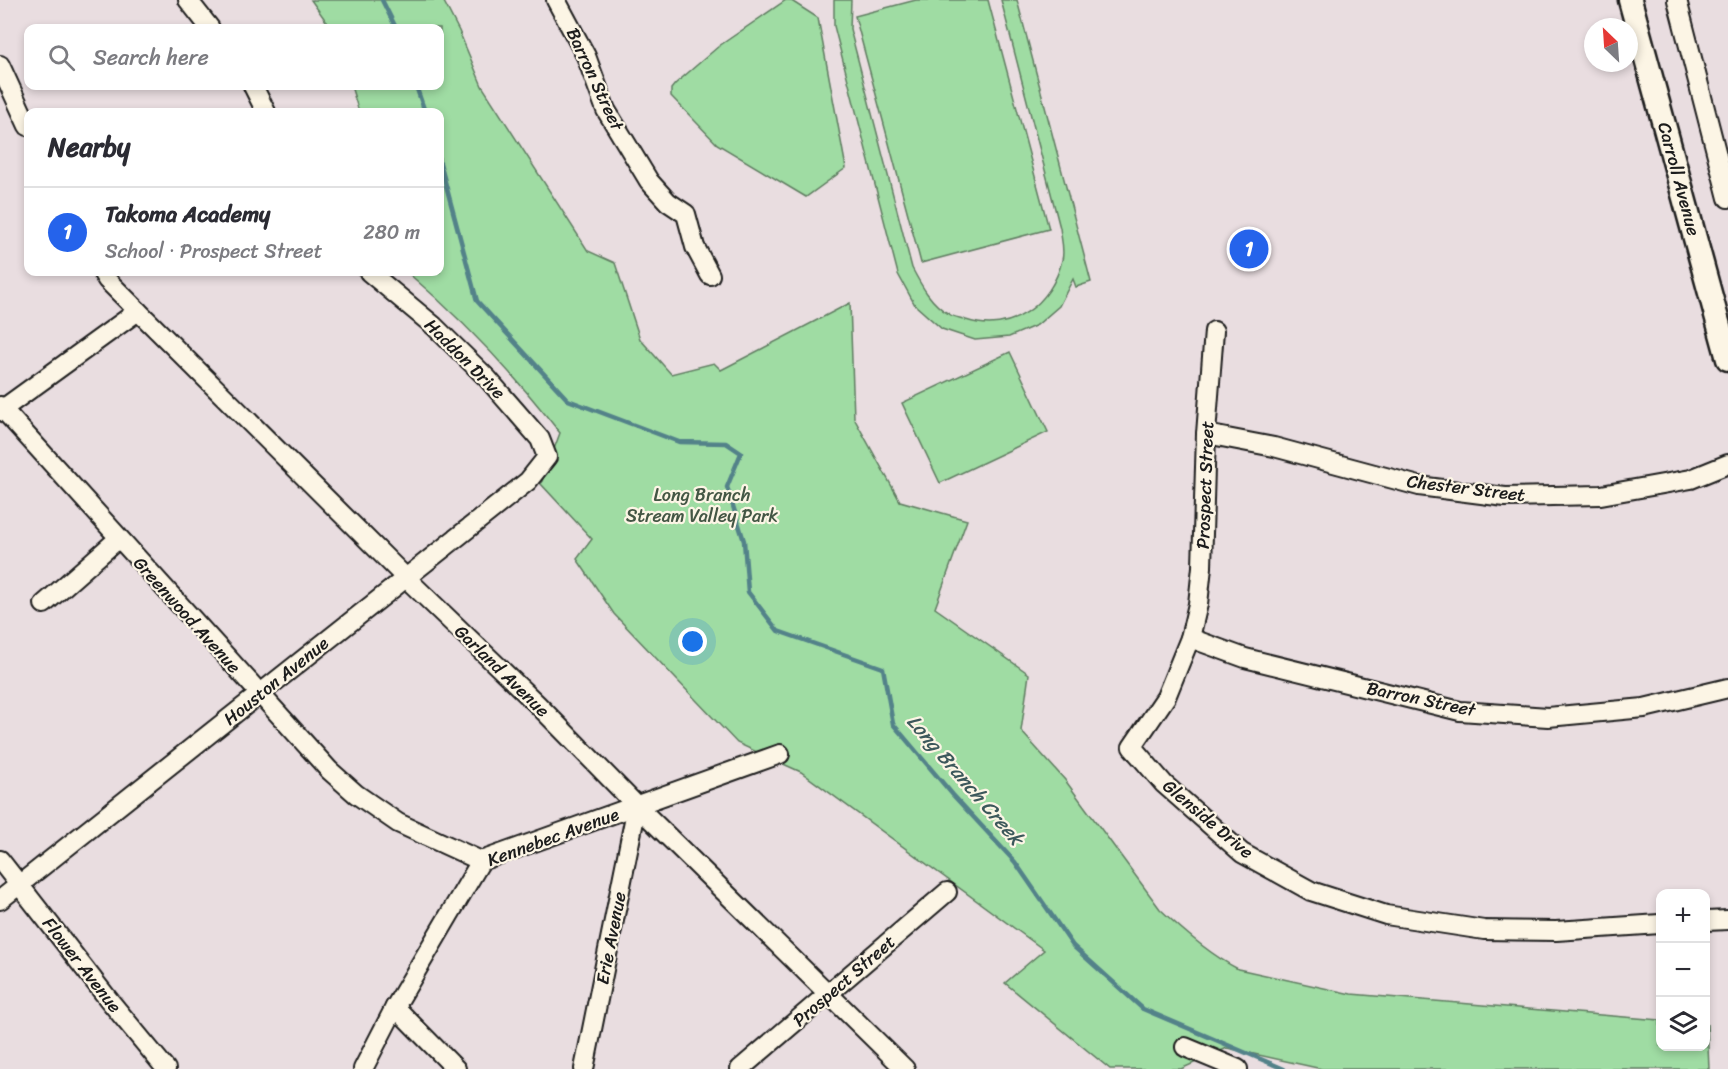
<!DOCTYPE html>
<html lang="en">
<head>
<meta charset="utf-8">
<style>
  body { margin:0; font-family:Sriracha,sans-serif; background:#f7f7f7; color:#2b2b33 }
  .controls { position:absolute; right:18px; bottom:18px; display:grid; overflow:hidden; border-radius:12px; box-shadow:0 3px 9px #0003 }
  .controls button { width:54px; height:54px; display:grid; place-items:center; padding:0; border:0; border-bottom:2px solid #e1e1e2; background:#fff; color:#2b2b33; font:30px sans-serif }
  .compass { position:absolute; left:1584px; top:18px; width:54px; height:54px; border-radius:50%; background:#fff; box-shadow:0 3px 9px #0003; rotate:335deg }
  .you { position:absolute; left:693px; top:642px; width:21px; height:21px; margin:-15px; border:4px solid #fff; border-radius:50%; background:#1a73e8; box-shadow:0 0 0 9px #1a73e833 }
  .badge { display:grid; place-items:center; width:39px; height:39px; border-radius:50%; background:#2563eb; color:#fff; font-size:20px; font-weight:700 }
  .pin { position:absolute; translate:-50% -50%; border:3px solid #fff; box-shadow:0 2px 6px #0006 }
  .list { margin:0; padding:0; list-style:none }
  h2 { display:flex; justify-content:space-between; align-items:center; height:78px; margin:0; padding:0 24px; font-size:26px }
  h2 small { font-size:20px; font-weight:400; color:#7c7c81 }
  .list li { display:grid; grid-template-columns:39px 1fr auto; gap:18px; align-items:center; box-sizing:border-box; height:90px; padding:0 24px; border-top:2px solid #e1e1e2 }
  .list b { display:block; font-size:22px; white-space:nowrap }
  .list p { margin:0; font-size:20px; white-space:nowrap; color:#7c7c81 }
  .list em { font-size:20px; font-style:normal; color:#7c7c81 }
  .icon { flex:none; width:33px; height:33px; fill:none; stroke:currentColor; stroke-width:2; stroke-linecap:round; stroke-linejoin:round }
  .map { position:relative; flex:none; width:1728px; height:1069px; overflow:hidden }
  .search { position:absolute; background:#fff; box-shadow:0 3px 9px #0003; left:24px; top:24px; width:420px; height:66px; display:flex; align-items:center; gap:15px; box-sizing:border-box; padding:0 21px; border-radius:12px; color:#7c7c81; font-size:22px }
  .panel { position:absolute; background:#fff; box-shadow:0 3px 9px #0003; left:24px; top:108px; width:420px; height:168px; border-radius:12px }
  .map>svg:first-child { display:block }
  .green { fill:#9fdca3; stroke:#5e7c60; stroke-width:1.5 }
  .lines { fill:none; stroke-linecap:round; stroke-linejoin:round }
  .stream { stroke:#528289; stroke-width:4.5 }
  .minor-casing { stroke:#1c1c1c; stroke-width:22 }
  .major-casing { stroke:#1c1c1c; stroke-width:27 }
  .minor { stroke:#fcf5e5; stroke-width:18 }
  .major { stroke:#fcf5e5; stroke-width:22 }
  .labels { text-anchor:middle; dominant-baseline:central; stroke-width:4.5; stroke-linejoin:round; paint-order:stroke }
  .street-label { font-size:18px; fill:#1c1c1c; stroke:#fcf5e5 }
  .park-label { font-size:18px; fill:#435644; stroke:#fcf5e5 }
  .water-label { font-size:20px; font-style:italic; fill:#3c585b; stroke:#fcf5e5 }
</style>
</head>
<body>
<div class="map">
<svg width="1728" height="1069" viewBox="0 0 1728 1069">
  <rect width="100%" height="100%" fill="#e9dde0"/>
  <filter id="ink" filterUnits="userSpaceOnUse"><feTurbulence type="fractalNoise" baseFrequency=".0167" numOctaves="2"/><feDisplacementMap in="SourceGraphic" scale="12" xChannelSelector="R" yChannelSelector="G"/><feConvolveMatrix kernelMatrix="1 2 1 2 8 2 1 2 1" color-interpolation-filters="sRGB"/></filter>
  <g filter="url(#ink)">
    <!-- green -->
    <g class="green">
      <path d="M 311,0 L 443,0 L 459,31 L 482,86 L 588,251 L 615,263 L 640,339 L 671,374 L 714,363 L 721,370 L 850,303 L 854,418 L 900,501 L 967,520 L 935,608 L 1029,674 L 1021,731 L 1065,780 L 1160,909 C 1183,931 1209,954 1238,969 L 1351,994 L 1660,1020 L 1660,1046 L 1706,1046 L 1707,1024 L 1709,1069 L 1322,1069 L 1227,1048 L 1181,1069 L 1110,1069 L 1005,983 L 1044,950 L 801,772 L 737,743 L 614,614 L 577,559 L 592,539 L 541,484 L 560,433 C 514,374 463,320 407,272 L 440,272 L 440,112 L 359,112 L 351,86 L 440,86 L 440,28 L 331,28 Z"/>
      <polygon points="786,0 790,0 818,18 846,168 806,197 717,144 671,96 671,89 675,84 719,46"/>
      <path d="M 834,0 L 851,0 L 850,29 L 912,268 C 921,285 931,304 949,314 C 953,317 961,318 966,320 C 1011,335 1052,304 1062,260 C 1065,250 1061,238 1060,228 L 1001,0 L 1017,0 L 1091,282 L 1076,287 L 1073,279 L 1059,306 L 1037,325 L 1009,337 L 975,340 L 942,329 L 915,305 L 898,274 L 834,26 Z"/>
      <polygon points="916,0 988,0 1049,229 921,263 855,16"/>
      <polygon points="1010,352 1048,432 940,483 902,403"/>
    </g>
    <g class="lines">
      <!-- stream -->
      <g class="stream">
        <polyline points="382,0 396,28"/>
        <polyline points="416,86 425,112"/>
        <polyline points="440,163 477,301 568,400 679,442 726,443 741,453 727,487 744,541 748,592 778,631 883,668 893,724 953,795 1015,862 1073,946 1143,1009 1284,1069"/>
      </g>
      <defs>
        <g id="minor">
          <polyline points="188,0 210,28"/>
          <polyline points="556,0 586,56 606,110 649,181 668,202 686,214 695,247 710,275"/>
          <polyline points="1677,0 1728,198"/>
          <polyline points="0,65 28,126"/>
          <polyline points="253,86 266,112"/>
          <polyline points="102,272 107,280 138,311 405,577 538,705 637,806 905,1069"/>
          <polyline points="1214,331 1206,434 1202,567 1198,604 1190,638 1166,697 1132,747 1164,784 1242,853 1311,891 1386,915 1484,930 1556,931 1660,924"/>
          <polyline points="0,406 329,770 356,794 398,823 481,861"/>
          <polyline points="0,411 138,311"/>
          <polyline points="1206,434 1274,447 1419,486 1505,497 1601,495 1691,479 1728,464"/>
          <polyline points="44,604 118,539"/>
          <polyline points="1190,638 1245,658 1460,711 1548,717 1644,708 1728,688"/>
          <polyline points="0,860 109,1000 166,1069"/>
          <polyline points="0,900 528,481 547,457 540,439 487,378 434,326 369,272"/>
          <polyline points="1706,921 1728,920"/>
          <polyline points="395,1007 456,1069"/>
          <polyline points="1185,1047 1238,1069"/>
          <polyline points="363,1069 395,1007 481,861 780,754"/>
          <polyline points="584,1069 637,806"/>
          <polyline points="740,1069 947,892"/>
        </g>
        <polyline id="major" points="1630,0 1728,359"/>
      </defs>
      <!-- minor casing -->
      <use href="#minor" class="minor-casing"/>
      <!-- major casing -->
      <use href="#major" class="major-casing"/>
      <!-- minor -->
      <use href="#minor" class="minor"/>
      <!-- major -->
      <use href="#major" class="major"/>
    </g>
  </g>
  <g class="labels">
    <!-- street labels -->
    <g class="street-label">
      <text transform="translate(595 79) rotate(65)">Barron Street</text>
      <text transform="translate(1679 179) rotate(75)">Carroll Avenue</text>
      <text transform="translate(465 359) rotate(45)">Haddon Drive</text>
      <text transform="translate(1205 485) rotate(-88)">Prospect Street</text>
      <text transform="translate(1466 488) rotate(7)">Chester Street</text>
      <text transform="translate(187 615) rotate(48)">Greenwood Avenue</text>
      <text transform="translate(502 671) rotate(44)">Garland Avenue</text>
      <text transform="translate(276 681) rotate(-39)">Houston Avenue</text>
      <text transform="translate(1421 699) rotate(12)">Barron Street</text>
      <text transform="translate(1208 819) rotate(40)">Glenside Drive</text>
      <text transform="translate(553 837) rotate(-20)">Kennebec Avenue</text>
      <text transform="translate(611 938) rotate(-79)">Erie Avenue</text>
      <text transform="translate(82 965) rotate(52)">Flower Avenue</text>
      <text transform="translate(844 981) rotate(-41)">Prospect Street</text>
    </g>
    <!-- park labels -->
    <g class="park-label">
      <text x="702" y="495">Long Branch<tspan x="702" dy="21">Stream Valley Park</tspan></text>
    </g>
    <!-- water labels -->
    <g class="water-label">
      <text transform="translate(965 780) rotate(49)">Long Branch Creek</text>
    </g>
  </g>
</svg>
<div class="controls">
<button>+</button>
<button>−</button>
<button><svg class="icon" aria-label="layers" viewBox="0 0 24 24"><path d="M12 4l9 5-9 5-9-5zM3 14l9 5 9-5"/></svg></button>
</div>
<svg class="compass" viewBox="-18 -18 36 36"><path d="M0-13l5 13h-10z" fill="#e53935"/><path d="M0 13l5-13h-10z" fill="#7c7c81"/></svg>
<div class="you"></div>
<div class="pin badge" style="left:1249px;top:249px">1</div>
<div class="search"><svg class="icon" aria-label="search" viewBox="0 0 24 24"><circle cx="10" cy="10" r="6"/><path d="M15 15l6 6"/></svg>Search here</div>
<section class="panel">
<h2>Nearby<small></small></h2>
<ul class="list">
<li><span class="badge">1</span><div><b>Takoma Academy</b><p>School · Prospect Street</p></div><em>280 m</em></li>
</ul>
</section>
</div>
</body>
</html>
